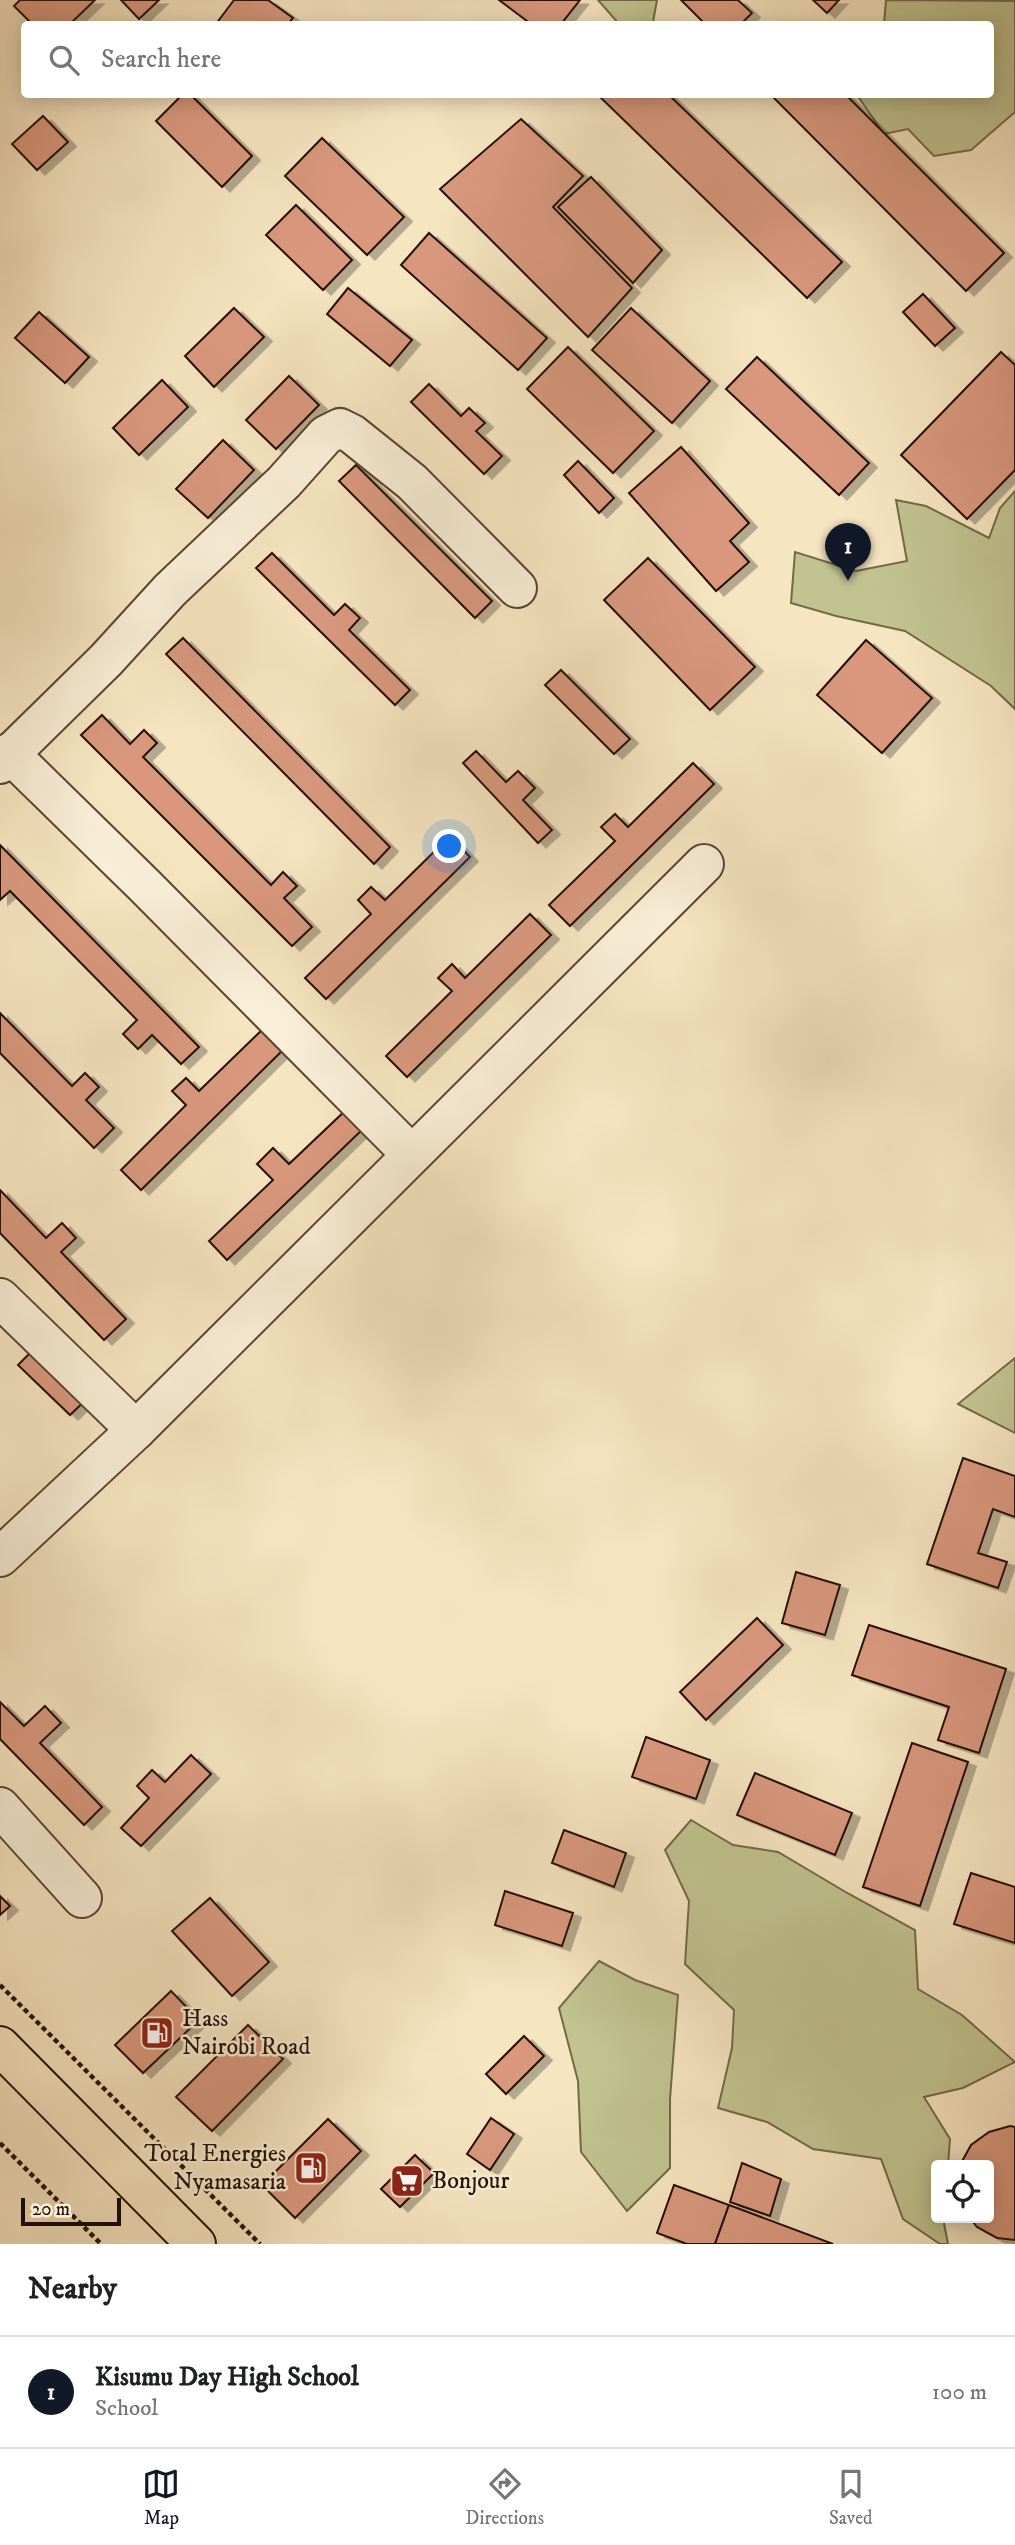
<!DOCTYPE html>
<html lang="en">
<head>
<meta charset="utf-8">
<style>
  body { margin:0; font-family:"IM FELL DW Pica",serif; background:#f2f2f2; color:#202124 }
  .controls { position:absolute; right:21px; bottom:21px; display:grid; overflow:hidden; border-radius:7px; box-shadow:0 4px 18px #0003 }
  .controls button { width:63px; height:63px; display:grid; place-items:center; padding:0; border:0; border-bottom:2px solid #e0e0e0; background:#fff; color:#202124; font:35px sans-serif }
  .scale { position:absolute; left:21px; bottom:18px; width:100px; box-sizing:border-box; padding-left:7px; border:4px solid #251000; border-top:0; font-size:19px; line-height:24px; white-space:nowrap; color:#251000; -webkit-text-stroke:5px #f9eed7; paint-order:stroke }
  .you { position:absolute; left:450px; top:847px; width:24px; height:24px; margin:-18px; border:5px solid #fff; border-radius:50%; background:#1a73e8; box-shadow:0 0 0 10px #1a73e833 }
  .badge { display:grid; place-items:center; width:46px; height:46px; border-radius:50%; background:#111827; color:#fff; font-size:23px; font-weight:700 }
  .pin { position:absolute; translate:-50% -58px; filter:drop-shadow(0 2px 4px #0008) }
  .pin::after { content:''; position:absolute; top:37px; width:24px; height:21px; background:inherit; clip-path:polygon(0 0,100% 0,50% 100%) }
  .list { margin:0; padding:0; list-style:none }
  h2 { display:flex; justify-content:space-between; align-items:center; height:91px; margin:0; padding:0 28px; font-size:30px }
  h2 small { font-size:23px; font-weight:400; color:#757577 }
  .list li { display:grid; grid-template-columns:46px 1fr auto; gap:21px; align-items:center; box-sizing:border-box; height:112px; padding:0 28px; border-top:2px solid #e0e0e0 }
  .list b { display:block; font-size:26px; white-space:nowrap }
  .list p { margin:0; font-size:23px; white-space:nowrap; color:#757577 }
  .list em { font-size:23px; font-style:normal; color:#757577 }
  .icon { flex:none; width:38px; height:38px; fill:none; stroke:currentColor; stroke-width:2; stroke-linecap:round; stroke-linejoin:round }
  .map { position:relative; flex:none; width:1015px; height:2244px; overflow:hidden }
  .search { position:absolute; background:#fff; box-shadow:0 4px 18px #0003; left:21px; right:21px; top:21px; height:77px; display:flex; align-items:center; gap:18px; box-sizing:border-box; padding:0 24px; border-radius:7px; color:#757577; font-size:26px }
  .sheet { height:203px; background:#fff }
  nav { display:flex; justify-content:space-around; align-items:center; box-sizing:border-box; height:98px; border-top:2px solid #e0e0e0; background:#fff; font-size:19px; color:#757577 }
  nav a { display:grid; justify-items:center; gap:4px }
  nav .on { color:#111827 }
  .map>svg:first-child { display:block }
  .green { fill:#c1c390; stroke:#736a48; stroke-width:2 }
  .building { fill:#d9987e; stroke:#251000; stroke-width:2; filter:url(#shadow) }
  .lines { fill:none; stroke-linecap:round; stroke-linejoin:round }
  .street-casing { stroke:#594530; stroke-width:42 }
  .highway-casing { stroke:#251000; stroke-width:42 }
  .path { stroke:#251000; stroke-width:4.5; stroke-dasharray:5 3.5; stroke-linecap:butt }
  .street { stroke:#f9eed7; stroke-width:38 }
  .highway { stroke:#f6e5c1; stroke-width:38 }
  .labels { text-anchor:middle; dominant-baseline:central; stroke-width:5; stroke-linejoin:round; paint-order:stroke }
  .poi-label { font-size:24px; fill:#251000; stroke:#f9eed7; text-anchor:start }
</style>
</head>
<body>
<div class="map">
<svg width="1015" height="2244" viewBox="0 0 1015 2244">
  <defs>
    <filter id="shadow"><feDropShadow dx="8" dy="4.5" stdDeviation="0" flood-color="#0004"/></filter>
  </defs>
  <rect width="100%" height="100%" fill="#f6e5c1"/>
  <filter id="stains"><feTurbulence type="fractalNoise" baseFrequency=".00286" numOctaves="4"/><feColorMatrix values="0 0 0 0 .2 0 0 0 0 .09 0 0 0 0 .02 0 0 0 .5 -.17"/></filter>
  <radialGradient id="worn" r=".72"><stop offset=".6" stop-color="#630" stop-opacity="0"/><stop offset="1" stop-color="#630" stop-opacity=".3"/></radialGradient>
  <!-- green -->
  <g class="green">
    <polygon points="598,0 657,0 653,22 651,24 619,24"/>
    <polygon points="886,0 1015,1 1015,112 971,150 934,156 908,129 884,134 857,95 990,94 990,24 884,24"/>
    <polygon points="1015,491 1015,709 991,686 905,631 836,616 791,603 795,552 856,571 907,561 896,500 926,506 989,538 1000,508"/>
    <polygon points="1015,1358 1015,1433 958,1404"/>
    <polygon points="691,1820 733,1845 778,1852 849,1894 915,1930 918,1989 962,2015 1015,2062 963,2088 924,2097 950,2139 948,2165 936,2165 936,2218 943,2218 948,2244 940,2244 903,2219 881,2159 813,2149 767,2122 718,2108 732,2048 734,2010 685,1964 689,1901 665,1850"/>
    <polygon points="599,1961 635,1980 678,1995 670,2099 670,2168 627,2211 581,2152 578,2081 559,2008"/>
  </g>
  <!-- building -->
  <g class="building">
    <polygon points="20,0 95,0 70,24 32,24 14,6"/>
    <polygon points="121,0 159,0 139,19"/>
    <polygon points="234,0 268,0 293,18 288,24 216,24"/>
    <polygon points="499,0 580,0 561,24 531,24"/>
    <polygon points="681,0 738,0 752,13 741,24 705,24"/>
    <polygon points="813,0 839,0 827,13"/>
    <polygon points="183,94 190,94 252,156 222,187 156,121"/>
    <polygon points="597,94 668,94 842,262 807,298"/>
    <polygon points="770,94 845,94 1004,253 966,291"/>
    <polygon points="43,116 68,142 37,170 12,144"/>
    <polygon points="521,119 583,176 553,207 632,288 588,337 440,189"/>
    <polygon points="322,138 404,217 367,255 285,176"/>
    <polygon points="591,177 662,250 633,283 558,207"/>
    <polygon points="296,205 352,260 323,290 266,235"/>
    <polygon points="429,233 547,338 518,370 401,265"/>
    <polygon points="348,288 412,340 390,366 327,314"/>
    <polygon points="923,294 955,328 935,346 903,312"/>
    <polygon points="234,308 264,337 214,387 185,356"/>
    <polygon points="631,308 710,381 672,423 592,350"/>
    <polygon points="39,312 89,357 65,383 15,338"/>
    <polygon points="568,347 654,431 613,473 527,389"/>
    <polygon points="1001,352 1015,365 1015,470 967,519 901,455"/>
    <polygon points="757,357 869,463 839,495 726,389"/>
    <polygon points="289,376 319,405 276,449 246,420"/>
    <polygon points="162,380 188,407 139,455 113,428"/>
    <polygon points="429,384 461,416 469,408 485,423 476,431 502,456 484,474 411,402"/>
    <polygon points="223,440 254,470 208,518 176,489"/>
    <polygon points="681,447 749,523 730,541 749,562 716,591 629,493"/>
    <polygon points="578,461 614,498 599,513 564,475"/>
    <polygon points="356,465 492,601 475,618 339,481"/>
    <polygon points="272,553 334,615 345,604 360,618 349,630 410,690 395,705 256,568"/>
    <polygon points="648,558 755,667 710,710 604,600"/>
    <polygon points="183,638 390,847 374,864 166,654"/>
    <polygon points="866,640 932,698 882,753 817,695"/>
    <polygon points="561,670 630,739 614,754 545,685"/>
    <polygon points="102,715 130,744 144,730 157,743 143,757 271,885 283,872 297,886 284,898 312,927 292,946 81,735"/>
    <polygon points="476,751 506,782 518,771 535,788 523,800 552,830 538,843 463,763"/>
    <polygon points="693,763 714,784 570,926 549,905 615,841 601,827 615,814 628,827"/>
    <polygon points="450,836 470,857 326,999 305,978 371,914 358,900 371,887 385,900"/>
    <polygon points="0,845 199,1047 181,1064 152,1035 138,1049 123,1034 137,1020 10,891 0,900"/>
    <polygon points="530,914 551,935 407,1077 386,1056 452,991 438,978 452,964 465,978"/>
    <polygon points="0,1013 72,1086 85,1073 99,1087 86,1100 114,1128 94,1148 0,1053"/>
    <polygon points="265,1027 285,1048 141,1190 121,1170 186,1105 172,1091 186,1078 199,1091"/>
    <polygon points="348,1108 366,1126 227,1260 209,1241 273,1180 257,1164 273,1148 289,1164"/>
    <polygon points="0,1190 46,1238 62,1223 76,1238 61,1252 126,1319 104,1340 0,1233"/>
    <polygon points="37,1346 89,1397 70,1415 18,1365"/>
    <polygon points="963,1458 1015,1476 1015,1517 993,1509 978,1553 1007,1562 998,1588 927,1564"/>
    <polygon points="796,1572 840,1585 825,1635 782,1623"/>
    <polygon points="757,1618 783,1645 706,1720 680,1692"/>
    <polygon points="869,1625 1006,1669 979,1753 938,1740 949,1707 852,1675"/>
    <polygon points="0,1702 24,1726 45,1706 61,1723 40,1743 102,1807 84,1825 0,1739"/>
    <polygon points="646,1737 710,1760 696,1799 632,1777"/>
    <polygon points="912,1743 968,1762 920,1906 863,1887"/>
    <polygon points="191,1755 211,1774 141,1846 121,1828 149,1798 137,1786 152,1770 165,1782"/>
    <polygon points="755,1773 852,1813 835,1855 737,1815"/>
    <polygon points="564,1830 626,1853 614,1887 552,1863"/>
    <polygon points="971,1873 1015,1887 1015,1943 954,1924"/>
    <polygon points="505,1891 573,1913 562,1946 495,1925"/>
    <polygon points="0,1896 10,1906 0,1915"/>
    <polygon points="210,1898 269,1962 232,1996 172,1931"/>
    <polygon points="171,1991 199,2020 143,2073 115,2045"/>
    <polygon points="248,2025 283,2059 212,2131 176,2097"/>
    <polygon points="524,2036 544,2056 506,2094 486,2074"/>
    <polygon points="491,2118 514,2134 490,2170 467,2154"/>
    <polygon points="328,2119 361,2151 295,2218 262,2185"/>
    <polygon points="1010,2126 1015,2127 1015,2240 997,2238 977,2227 970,2218 989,2218 989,2165 960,2165 971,2145 989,2132"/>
    <polygon points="415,2155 434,2173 400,2207 381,2189"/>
    <polygon points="742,2163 781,2179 770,2216 730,2202"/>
    <polygon points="674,2185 729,2205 715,2244 687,2244 657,2233"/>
    <polygon points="729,2205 833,2244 715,2244"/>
  </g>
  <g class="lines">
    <defs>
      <g id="street">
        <polyline points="9,753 144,885 411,1154"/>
        <polyline points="0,764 106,660 170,590 284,482 326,435 340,428 352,434 412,482 517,588"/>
        <polyline points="0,1298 136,1430 0,1557"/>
        <polyline points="136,1430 704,864"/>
        <polyline points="0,1807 82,1898"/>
      </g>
      <polyline id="highway" points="0,2046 196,2244"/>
    </defs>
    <!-- street casing -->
    <use href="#street" class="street-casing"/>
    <!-- highway casing -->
    <use href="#highway" class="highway-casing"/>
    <!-- path -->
    <g class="path">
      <polyline points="0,1985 260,2244"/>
      <polyline points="0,2143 101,2244"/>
    </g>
    <!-- street -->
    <use href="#street" class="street"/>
    <!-- highway -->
    <use href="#highway" class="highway"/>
  </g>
  <!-- icons -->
  <defs>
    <symbol id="fuel-square" viewBox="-11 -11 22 22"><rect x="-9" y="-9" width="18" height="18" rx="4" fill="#8f2418" stroke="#f9eed7"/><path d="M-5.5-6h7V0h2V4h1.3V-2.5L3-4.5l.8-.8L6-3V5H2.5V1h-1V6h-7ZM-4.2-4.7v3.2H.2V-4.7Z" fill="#fff"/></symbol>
    <symbol id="supermarket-square" viewBox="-11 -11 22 22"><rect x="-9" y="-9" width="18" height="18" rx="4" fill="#8f2418" stroke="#f9eed7"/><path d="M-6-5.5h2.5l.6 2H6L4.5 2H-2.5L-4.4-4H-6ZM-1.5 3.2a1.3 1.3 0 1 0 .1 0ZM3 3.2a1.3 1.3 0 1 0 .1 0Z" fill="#fff"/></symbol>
  </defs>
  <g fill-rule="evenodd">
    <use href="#fuel-square" x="138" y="2014" width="38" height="38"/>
    <use href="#fuel-square" x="292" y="2149" width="38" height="38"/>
    <use href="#supermarket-square" x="388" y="2162" width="38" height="38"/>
  </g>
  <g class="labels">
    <!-- poi labels -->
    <g class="poi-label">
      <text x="182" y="2019">Hass<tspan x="182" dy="28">Nairobi Road</tspan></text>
      <text x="286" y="2154" text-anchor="end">Total Energies<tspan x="286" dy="28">Nyamasaria</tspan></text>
      <text x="432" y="2181">Bonjour</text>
    </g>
  </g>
  <rect width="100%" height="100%" filter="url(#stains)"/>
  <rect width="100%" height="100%" fill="url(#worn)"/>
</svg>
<div class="controls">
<button><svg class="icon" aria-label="locate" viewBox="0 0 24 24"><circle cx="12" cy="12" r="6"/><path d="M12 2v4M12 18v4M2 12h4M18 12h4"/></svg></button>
</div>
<div class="scale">20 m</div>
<div class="you"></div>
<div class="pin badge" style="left:848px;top:581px">1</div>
<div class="search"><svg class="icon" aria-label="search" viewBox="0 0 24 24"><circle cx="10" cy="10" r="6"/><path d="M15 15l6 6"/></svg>Search here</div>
</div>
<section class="sheet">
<h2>Nearby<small></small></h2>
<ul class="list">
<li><span class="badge">1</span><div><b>Kisumu Day High School</b><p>School</p></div><em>100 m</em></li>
</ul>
</section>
<nav>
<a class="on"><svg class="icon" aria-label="map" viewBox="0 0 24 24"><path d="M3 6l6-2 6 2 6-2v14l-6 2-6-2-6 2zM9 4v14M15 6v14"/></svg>Map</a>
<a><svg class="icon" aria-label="directions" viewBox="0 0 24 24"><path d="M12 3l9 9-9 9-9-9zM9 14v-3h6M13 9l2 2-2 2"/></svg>Directions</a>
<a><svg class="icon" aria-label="saved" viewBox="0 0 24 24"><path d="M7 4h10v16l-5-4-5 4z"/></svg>Saved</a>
</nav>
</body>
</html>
